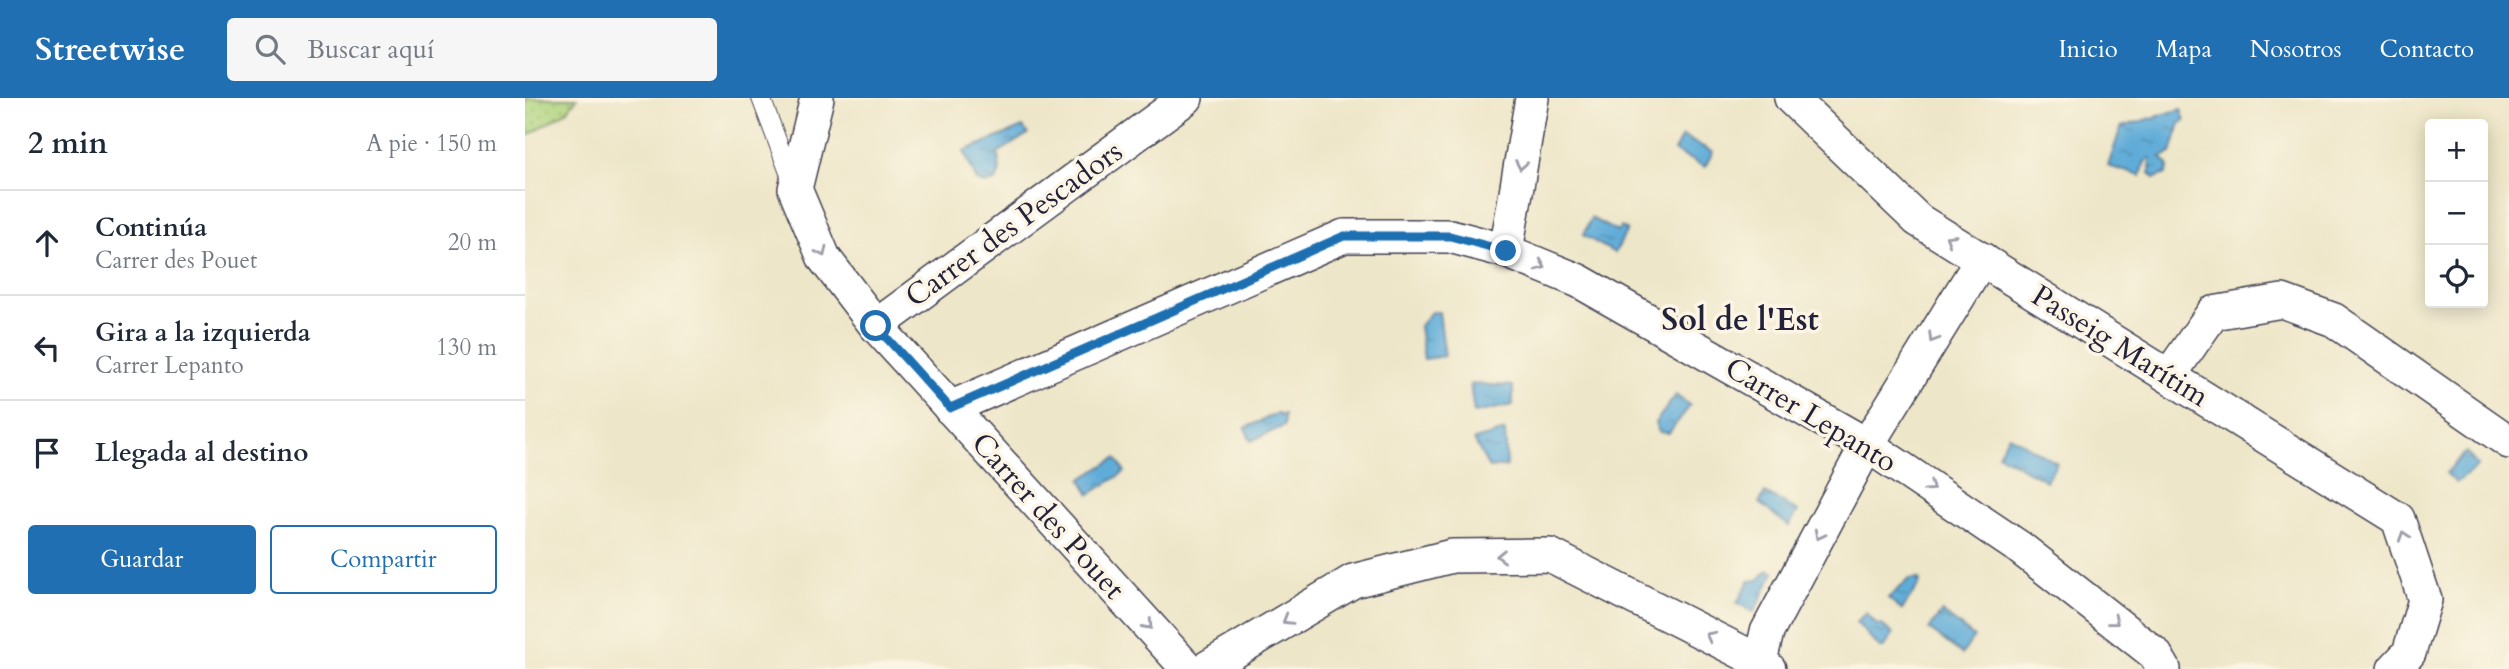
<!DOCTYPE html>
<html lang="es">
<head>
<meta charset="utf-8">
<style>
  body { margin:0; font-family:Cardo,serif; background:#f6f6f7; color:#1f2937 }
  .controls { position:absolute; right:21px; top:21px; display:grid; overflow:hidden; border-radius:7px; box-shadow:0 4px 18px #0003 }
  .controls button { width:63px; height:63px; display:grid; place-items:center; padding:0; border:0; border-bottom:2px solid #e0e1e3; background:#fff; color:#1f2937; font:35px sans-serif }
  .stop { position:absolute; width:21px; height:21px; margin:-16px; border:5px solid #1f6fb2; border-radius:50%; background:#fff }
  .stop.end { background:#1f6fb2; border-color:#fff; box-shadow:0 2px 7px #0008 }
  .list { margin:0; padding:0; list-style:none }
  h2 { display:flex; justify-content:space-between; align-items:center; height:91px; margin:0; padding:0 28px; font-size:30px }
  h2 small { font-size:23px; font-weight:400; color:#747a83 }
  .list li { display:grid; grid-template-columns:46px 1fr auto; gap:21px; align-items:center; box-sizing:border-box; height:105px; padding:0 28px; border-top:2px solid #e0e1e3 }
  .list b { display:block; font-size:26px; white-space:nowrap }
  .list p { margin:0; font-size:23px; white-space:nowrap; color:#747a83 }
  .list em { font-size:23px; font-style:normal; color:#747a83 }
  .actions { display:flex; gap:14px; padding:21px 28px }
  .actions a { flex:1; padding:16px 0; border:2px solid #1f6fb2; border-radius:7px; text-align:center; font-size:24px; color:#1f6fb2 }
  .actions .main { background:#1f6fb2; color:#fff }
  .icon { flex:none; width:38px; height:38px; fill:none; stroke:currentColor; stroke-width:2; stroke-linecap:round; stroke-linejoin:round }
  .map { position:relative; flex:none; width:1984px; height:571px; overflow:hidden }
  header { display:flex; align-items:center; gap:42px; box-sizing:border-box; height:98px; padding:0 35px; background:#1f6fb2; color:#fff }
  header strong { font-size:33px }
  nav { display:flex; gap:38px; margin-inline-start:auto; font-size:24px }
  .search { width:490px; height:63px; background:#f6f6f7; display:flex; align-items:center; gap:18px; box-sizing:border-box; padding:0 24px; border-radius:7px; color:#747a83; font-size:26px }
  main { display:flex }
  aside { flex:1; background:#fff }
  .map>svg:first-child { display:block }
  .grass { fill:url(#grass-dots); stroke:#687b5c; stroke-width:2 }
  .water { fill:url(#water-ripples); stroke:#40678a; stroke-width:2 }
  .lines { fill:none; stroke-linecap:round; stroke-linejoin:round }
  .lane-casing { stroke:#403f50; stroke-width:20 }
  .street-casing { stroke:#403f50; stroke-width:36 }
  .lane { stroke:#fff; stroke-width:18 }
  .street { stroke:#fff; stroke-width:33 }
  .oneway { stroke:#9c9ca7 }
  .route { stroke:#1f6fb2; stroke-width:9 }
  .labels { text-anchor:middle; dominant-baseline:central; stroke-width:7; stroke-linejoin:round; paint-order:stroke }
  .street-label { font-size:30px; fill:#22223b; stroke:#fcf5e5 }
  .neighbourhood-label { font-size:32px; font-weight:bold; fill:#22223b; stroke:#fcf5e5 }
</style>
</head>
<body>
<header>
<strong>Streetwise</strong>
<div class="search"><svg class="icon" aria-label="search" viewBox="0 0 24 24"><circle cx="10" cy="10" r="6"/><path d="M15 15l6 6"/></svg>Buscar aquí</div>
<nav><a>Inicio</a><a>Mapa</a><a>Nosotros</a><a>Contacto</a></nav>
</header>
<main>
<aside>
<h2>2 min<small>A pie · 150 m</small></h2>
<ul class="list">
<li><svg class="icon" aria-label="ahead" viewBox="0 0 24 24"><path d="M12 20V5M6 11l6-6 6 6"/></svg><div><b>Continúa</b><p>Carrer des Pouet</p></div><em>20 m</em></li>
<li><svg class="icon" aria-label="left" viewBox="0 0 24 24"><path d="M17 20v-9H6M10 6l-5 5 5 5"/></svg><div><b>Gira a la izquierda</b><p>Carrer Lepanto</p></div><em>130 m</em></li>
<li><svg class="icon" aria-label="arrive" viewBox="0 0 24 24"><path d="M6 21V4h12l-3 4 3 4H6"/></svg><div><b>Llegada al destino</b></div></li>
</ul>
<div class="actions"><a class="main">Guardar</a><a>Compartir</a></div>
</aside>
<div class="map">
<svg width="1984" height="571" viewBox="0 0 1984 571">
  <defs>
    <pattern id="grass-dots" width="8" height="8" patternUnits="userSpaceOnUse" patternTransform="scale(1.75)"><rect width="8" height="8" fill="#afd47e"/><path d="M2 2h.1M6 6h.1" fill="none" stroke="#96b66e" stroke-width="1.8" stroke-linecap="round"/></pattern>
    <pattern id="water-ripples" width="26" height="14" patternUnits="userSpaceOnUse" patternTransform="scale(1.75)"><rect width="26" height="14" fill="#5facd8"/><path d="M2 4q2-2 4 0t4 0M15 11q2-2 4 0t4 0" fill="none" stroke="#4e8cb0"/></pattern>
  </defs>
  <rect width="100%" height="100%" fill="#fcf5e5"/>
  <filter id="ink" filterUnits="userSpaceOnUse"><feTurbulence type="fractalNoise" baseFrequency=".0143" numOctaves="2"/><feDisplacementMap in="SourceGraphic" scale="14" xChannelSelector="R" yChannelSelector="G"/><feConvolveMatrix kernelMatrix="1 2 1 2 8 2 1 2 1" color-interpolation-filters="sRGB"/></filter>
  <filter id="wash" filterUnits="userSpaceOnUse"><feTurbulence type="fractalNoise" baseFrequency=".00686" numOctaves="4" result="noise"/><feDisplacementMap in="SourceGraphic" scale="28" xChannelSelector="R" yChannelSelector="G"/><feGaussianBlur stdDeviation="1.57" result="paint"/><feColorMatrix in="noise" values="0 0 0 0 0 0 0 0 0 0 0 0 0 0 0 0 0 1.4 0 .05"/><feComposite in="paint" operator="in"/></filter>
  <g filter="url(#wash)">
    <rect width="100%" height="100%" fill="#ede6c8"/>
    <!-- grass -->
    <polygon class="grass" points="0,0 52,0 42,13 0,39"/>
    <!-- water -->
    <g class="water">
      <polygon points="1656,11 1660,23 1655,25 1646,55 1636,59 1644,68 1641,76 1630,80 1625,75 1625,61 1620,63 1616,78 1583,68 1596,29"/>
      <polygon points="498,29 503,36 473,55 475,73 471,83 459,86 452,83 439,53"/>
      <polygon points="1157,38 1188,54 1180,69 1149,53"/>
      <polygon points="1066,120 1092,134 1096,129 1102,132 1090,155 1058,137"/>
      <polygon points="906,214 914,214 920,258 899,261 894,229"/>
      <polygon points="945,286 988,288 988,307 949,315"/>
      <polygon points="1151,297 1165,308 1144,335 1134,334 1130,325"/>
      <polygon points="753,315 755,318 759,316 759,328 726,343 720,330"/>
      <polygon points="980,333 982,368 964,370 949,342"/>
      <polygon points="1484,337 1532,365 1521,383 1473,356"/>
      <polygon points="1941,354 1953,368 1931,385 1921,375"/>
      <polygon points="591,360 600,374 565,396 556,381"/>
      <polygon points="1240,395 1273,413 1264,428 1234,405"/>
      <polygon points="1243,472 1249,474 1229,514 1212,505 1224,483 1233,482"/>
      <polygon points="1384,481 1394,481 1395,485 1377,512 1363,500"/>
      <polygon points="1417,514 1449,539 1437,556 1404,531"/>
      <polygon points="1341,515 1352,527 1357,527 1368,536 1359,550 1355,550 1331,524"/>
    </g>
  </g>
  <g filter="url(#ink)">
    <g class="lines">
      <defs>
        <polyline id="lane" points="236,0 268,85"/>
        <g id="street">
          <polyline points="292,0 270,91 299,160 351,228 663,571"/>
          <polyline points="1266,0 1393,122 1873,421 1900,502 1884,555 1869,571"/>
          <polyline points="981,153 1007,0"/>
          <polyline points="351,228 661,0"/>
          <polyline points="1644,278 1688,215 1757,203 1809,222 1984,344"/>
          <polyline points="425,310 819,138 925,138 981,153 1054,183 1342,347 1495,450 1630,556 1639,571"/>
          <polyline points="680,571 828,483 927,458 1025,457 1234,563 1244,571"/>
          <polyline points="1233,571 1242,534 1342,347 1457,161"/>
        </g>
      </defs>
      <!-- lane casing -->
      <use href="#lane" class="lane-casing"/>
      <!-- street casing -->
      <use href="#street" class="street-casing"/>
      <!-- lane -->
      <use href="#lane" class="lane"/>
      <!-- street -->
      <use href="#street" class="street"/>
    </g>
    <!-- one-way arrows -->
    <defs><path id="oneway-chevron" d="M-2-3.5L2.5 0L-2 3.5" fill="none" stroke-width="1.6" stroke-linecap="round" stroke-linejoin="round" transform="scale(1.75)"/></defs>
    <g class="oneway">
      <use href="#oneway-chevron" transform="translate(996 67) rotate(100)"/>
      <use href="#oneway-chevron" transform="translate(1425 141) rotate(-148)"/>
      <use href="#oneway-chevron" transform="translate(297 154) rotate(64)"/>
      <use href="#oneway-chevron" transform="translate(1016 168) rotate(23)"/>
      <use href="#oneway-chevron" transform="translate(1408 240) rotate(122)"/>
      <use href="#oneway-chevron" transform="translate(1405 389) rotate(34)"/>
      <use href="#oneway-chevron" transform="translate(1294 437) rotate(118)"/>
      <use href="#oneway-chevron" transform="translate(1879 438) rotate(-108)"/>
      <use href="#oneway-chevron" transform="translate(976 458) rotate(179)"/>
      <use href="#oneway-chevron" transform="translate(762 522) rotate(149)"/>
      <use href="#oneway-chevron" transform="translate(1589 523) rotate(38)"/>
      <use href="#oneway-chevron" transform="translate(623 527) rotate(48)"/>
      <use href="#oneway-chevron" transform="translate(1185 538) rotate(-153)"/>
    </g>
  </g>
  <g class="lines" filter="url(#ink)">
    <!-- route -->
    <polyline class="route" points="351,228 425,310 819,138 925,138 981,153"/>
  </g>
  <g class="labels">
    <!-- street labels -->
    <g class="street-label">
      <text transform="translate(489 126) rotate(-36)">Carrer des Pescadors</text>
      <text transform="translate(1595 248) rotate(32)">Passeig Marítim</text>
      <text transform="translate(1286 317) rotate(31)">Carrer Lepanto</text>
      <text transform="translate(523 418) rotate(48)">Carrer des Pouet</text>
    </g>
    <!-- neighbourhood labels -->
    <g class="neighbourhood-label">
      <text x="1215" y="222">Sol de l'Est</text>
    </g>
  </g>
</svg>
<div class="controls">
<button>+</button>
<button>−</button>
<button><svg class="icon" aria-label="locate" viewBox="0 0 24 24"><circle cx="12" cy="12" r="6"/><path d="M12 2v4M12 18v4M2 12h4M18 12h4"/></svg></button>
</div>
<div class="stop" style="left:351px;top:228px"></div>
<div class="stop end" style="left:981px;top:153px"></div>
</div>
</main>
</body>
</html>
